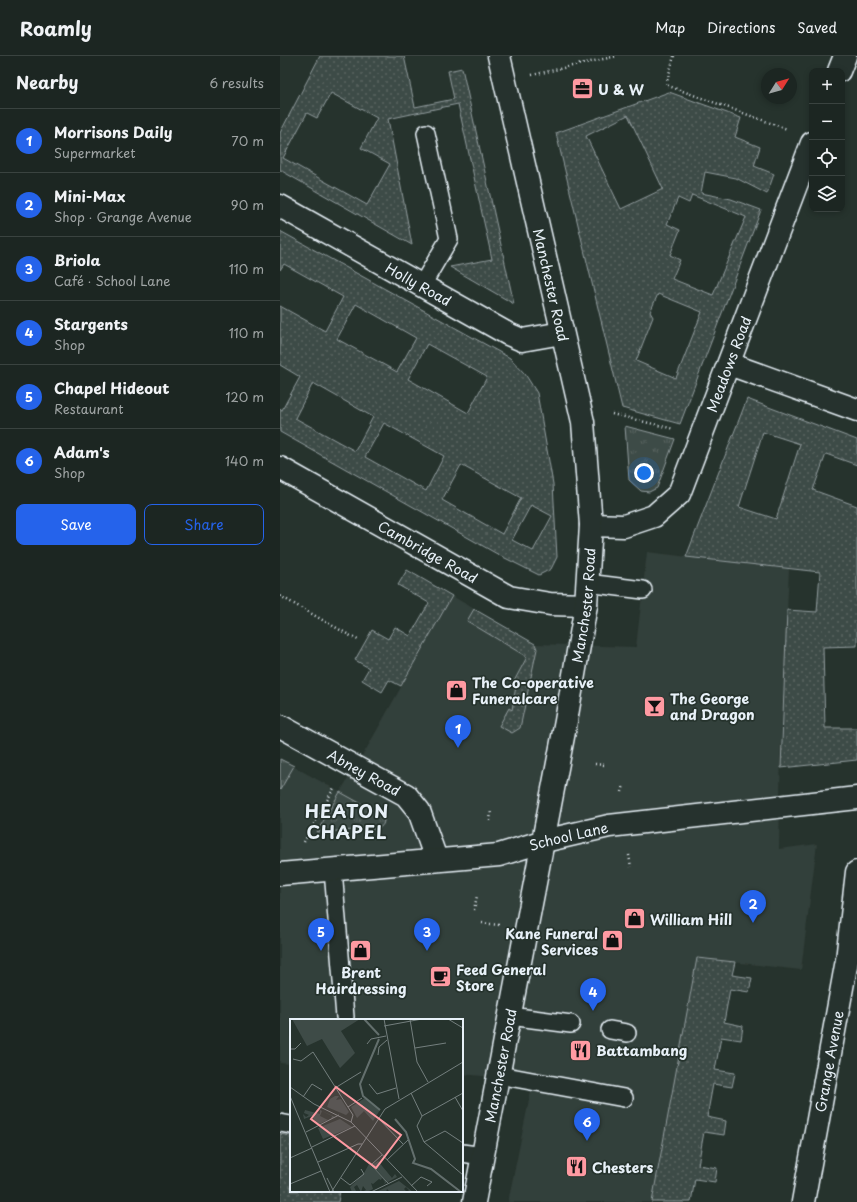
<!DOCTYPE html>
<html lang="en">
<head>
<meta charset="utf-8">
<style>
  body { margin:0; font-family:"Playpen Sans",sans-serif; background:#29322f; color:#f1f3f6 }
  .controls { position:absolute; right:12px; top:12px; display:grid; overflow:hidden; border-radius:8px; box-shadow:0 2px 6px #0003 }
  .controls button { width:36px; height:36px; display:grid; place-items:center; padding:0; border:0; border-bottom:1px solid #3a4340; background:#1c2622; color:#f1f3f6; font:20px sans-serif }
  .compass { position:absolute; left:481px; top:12px; width:36px; height:36px; border-radius:50%; background:#1c2622; box-shadow:0 2px 6px #0003; rotate:53deg }
  .you { position:absolute; left:364px; top:417px; width:14px; height:14px; margin:-10px; border:3px solid #fff; border-radius:50%; background:#1a73e8; box-shadow:0 0 0 6px #1a73e833 }
  .badge { display:grid; place-items:center; width:26px; height:26px; border-radius:50%; background:#2563eb; color:#fff; font-size:13px; font-weight:700 }
  .pin { position:absolute; translate:-50% -33px; filter:drop-shadow(0 1px 2px #0008) }
  .pin::after { content:''; position:absolute; top:21px; width:14px; height:12px; background:inherit; clip-path:polygon(0 0,100% 0,50% 100%) }
  .list { margin:0; padding:0; list-style:none }
  h2 { display:flex; justify-content:space-between; align-items:center; height:52px; margin:0; padding:0 16px; font-size:17px }
  h2 small { font-size:13px; font-weight:400; color:#a0a5a5 }
  .list li { display:grid; grid-template-columns:26px 1fr auto; gap:12px; align-items:center; box-sizing:border-box; height:64px; padding:0 16px; border-top:1px solid #3a4340 }
  .list b { display:block; font-size:15px; white-space:nowrap }
  .list p { margin:0; font-size:13px; white-space:nowrap; color:#a0a5a5 }
  .list em { font-size:13px; font-style:normal; color:#a0a5a5 }
  .actions { display:flex; gap:8px; padding:12px 16px }
  .actions a { flex:1; padding:9px 0; border:1px solid #2563eb; border-radius:8px; text-align:center; font-size:14px; color:#2563eb }
  .actions .main { background:#2563eb; color:#fff }
  .icon { flex:none; width:22px; height:22px; fill:none; stroke:currentColor; stroke-width:2; stroke-linecap:round; stroke-linejoin:round }
  .map { position:relative; flex:none; width:577px; height:1146px; overflow:hidden }
  header { display:flex; align-items:center; gap:24px; box-sizing:border-box; height:56px; padding:0 20px; background:#1c2622; border-bottom:1px solid #3a4340 }
  header strong { font-size:19px }
  nav { display:flex; gap:22px; margin-inline-start:auto; font-size:14px }
  main { display:flex }
  aside { flex:1; background:#1c2622 }
  .map>svg:first-child { display:block }
  .built { fill:#333f3a }
  .grass { fill:url(#grass-tufts); stroke:#939ea0 }
  .park { fill:url(#park-dots); stroke:#939ea0; fill-rule:evenodd }
  .lines { fill:none; stroke-linecap:round; stroke-linejoin:round }
  .lane-casing { stroke:#e8f1f8; stroke-width:20 }
  .street-casing { stroke:#e8f1f8; stroke-width:25 }
  .secondary-casing { stroke:#e8f1f8; stroke-width:25 }
  .primary-casing { stroke:#e8f1f8; stroke-width:25 }
  .path { stroke:#e8f1f8; stroke-width:2.5; stroke-dasharray:1 3; stroke-linecap:butt }
  .lane { stroke:#26332d; stroke-width:17 }
  .street { stroke:#26332d; stroke-width:22 }
  .secondary { stroke:#26332d; stroke-width:22 }
  .primary { stroke:#26332d; stroke-width:22 }
  .labels { text-anchor:middle; dominant-baseline:central; stroke-width:3.5; stroke-linejoin:round; paint-order:stroke }
  .poi-label { font-size:14px; font-weight:bold; fill:#e8f1f8; stroke:#26332d; text-anchor:start }
  .street-label { font-size:14px; fill:#e8f1f8; stroke:#26332d }
  .district-label { font-size:18px; font-weight:bold; letter-spacing:1px; fill:#e8f1f8; stroke:#26332d }
  .inset-river { fill:none; stroke:#636f6d; stroke-width:2 }
  .inset-road { fill:none; stroke:#747f7e; stroke-width:1 }
  .view { fill:#ff9aa2; fill-opacity:0.15; stroke:#ff9aa2; stroke-width:2 }
  .inset-edge { fill:none; stroke:#e8f1f8; stroke-width:2 }
</style>
</head>
<body>
<header>
<strong>Roamly</strong>
<nav><a>Map</a><a>Directions</a><a>Saved</a></nav>
</header>
<main>
<aside>
<h2>Nearby<small>6 results</small></h2>
<ul class="list">
<li><span class="badge">1</span><div><b>Morrisons Daily</b><p>Supermarket</p></div><em>70 m</em></li>
<li><span class="badge">2</span><div><b>Mini-Max</b><p>Shop · Grange Avenue</p></div><em>90 m</em></li>
<li><span class="badge">3</span><div><b>Briola</b><p>Café · School Lane</p></div><em>110 m</em></li>
<li><span class="badge">4</span><div><b>Stargents</b><p>Shop</p></div><em>110 m</em></li>
<li><span class="badge">5</span><div><b>Chapel Hideout</b><p>Restaurant</p></div><em>120 m</em></li>
<li><span class="badge">6</span><div><b>Adam's</b><p>Shop</p></div><em>140 m</em></li>
</ul>
<div class="actions"><a class="main">Save</a><a>Share</a></div>
</aside>
<div class="map">
<svg width="577" height="1146" viewBox="0 0 577 1146">
  <defs>
    <pattern id="grass-tufts" width="24" height="20" patternUnits="userSpaceOnUse"><rect width="24" height="20" fill="#3e4b47"/><path d="M3 7l-1-3M5 7V3M7 7l1-3M15 17l-1-3M17 17v-4M19 17l1-3" fill="none" stroke="#5a6562"/></pattern>
    <pattern id="park-dots" width="8" height="8" patternUnits="userSpaceOnUse"><rect width="8" height="8" fill="#3e4b47"/><path d="M2 2h.1M6 6h.1" fill="none" stroke="#5a6562" stroke-width="1.8" stroke-linecap="round"/></pattern>
  </defs>
  <rect width="100%" height="100%" fill="#26332d"/>
  <filter id="ink" filterUnits="userSpaceOnUse"><feTurbulence type="fractalNoise" baseFrequency=".025" numOctaves="2"/><feDisplacementMap in="SourceGraphic" scale="8" xChannelSelector="R" yChannelSelector="G"/><feConvolveMatrix kernelMatrix="1 2 1 2 8 2 1 2 1" color-interpolation-filters="sRGB"/></filter>
  <g filter="url(#ink)">
    <!-- built -->
    <polygon class="built" points="367,496 509,513 501,687 499,793 537,788 521,914 417,902 372,1146 228,1146 253,1025 182,1018 182,964 11,964 11,1008 0,1007 0,703 60,736 88,690 172,540 255,588 356,591"/>
    <!-- grass -->
    <g class="grass">
      <polygon points="345,370 395,383 377,432 369,436 361,435 349,424"/>
      <polygon points="0,703 14,710 0,734"/>
      <path d="M 60,736 L 98,757 L 104,763 C 104,769 102,771 96,773 L 37,776 Z"/>
    </g>
    <!-- park -->
    <g class="park">
      <path d="M 40,0 L 124,0 L 135,51 L 174,43 L 168,15 L 182,12 L 234,248 L 170,211 L 212,203 L 178,48 L 108,63 L 132,189 L 0,114 L 0,77 ZM 51,37 L 97,62 L 81,92 L 110,108 L 87,149 L 3,102 L 27,57 L 37,62 Z"/>
      <path d="M 389,36 L 461,62 L 455,81 L 480,91 L 474,110 L 494,118 L 487,138 L 456,122 L 425,116 L 421,137 L 451,143 L 481,154 L 400,368 L 342,352 L 276,77 ZM 348,59 L 383,133 L 341,153 L 306,80 ZM 412,139 L 466,161 L 433,239 L 392,223 L 400,204 L 390,199 L 400,174 L 387,168 L 398,142 L 409,147 ZM 378,238 L 422,256 L 396,322 L 356,305 L 373,261 L 370,256 Z"/>
      <path d="M 0,175 L 230,302 L 245,318 L 257,337 L 273,428 L 277,501 L 271,513 L 259,519 L 219,499 L 0,376 L 0,353 L 2,354 L 20,321 L 0,309 L 0,250 L 45,275 L 63,241 L 4,208 L 0,214 ZM 76,248 L 136,282 L 117,316 L 57,283 ZM 147,288 L 207,321 L 188,357 L 128,323 ZM 33,327 L 93,361 L 75,395 L 15,362 ZM 104,367 L 164,400 L 146,435 L 85,401 ZM 181,409 L 241,442 L 222,478 L 162,444 ZM 251,449 L 272,460 L 253,495 L 232,484 Z"/>
      <path d="M 467,343 L 577,384 L 577,409 L 546,398 L 533,434 L 577,450 L 577,590 L 543,591 L 545,672 L 577,672 L 577,704 L 501,712 L 507,554 L 537,556 L 540,516 L 406,501 ZM 483,376 L 520,388 L 496,463 L 459,451 Z"/>
      <polygon points="127,514 172,540 121,630 109,624 102,636 82,624 89,612 75,604 92,574 108,583 115,571 130,580 149,547 118,529"/>
      <polygon points="194,553 255,588 257,593 240,672 232,677 219,670 229,652 232,654 236,630 232,629 247,601 187,565"/>
      <polygon points="417,902 455,906 452,919 472,922 469,936 450,933 444,966 463,970 461,984 441,981 435,1014 455,1017 452,1031 433,1028 427,1061 446,1065 444,1079 424,1076 418,1109 437,1112 435,1126 415,1123 411,1146 372,1146"/>
      <polygon points="0,1078 11,1080 11,1135 60,1135 58,1146 0,1146"/>
    </g>
    <g class="lines">
      <defs>
        <g id="lane">
          <polyline points="142,229 169,183 146,77"/>
          <polyline points="307,527 363,534"/>
          <polyline points="53,814 65,961"/>
          <polyline points="230,960 291,968"/>
          <polyline points="330,974 347,977"/>
          <polyline points="219,1019 344,1042"/>
          <polyline points="0,1067 11,1069"/>
          <polyline points="182,1097 203,1100"/>
        </g>
        <g id="street">
          <polyline points="559,15 565,0"/>
          <path id="s1" d="M 0,150 L 228,278 L 242,284 L 282,277"/>
          <polyline points="449,308 577,354"/>
          <path id="s2" d="M 0,412 L 229,541 L 270,548 L 306,549"/>
          <path id="s3" d="M 311,469 L 344,470 L 374,460 L 399,438 L 532,87"/>
          <path id="s4" d="M 0,670 L 126,739 L 139,755 L 156,803"/>
          <path id="s5" d="M 523,1146 L 567,904 L 577,816"/>
        </g>
        <g id="secondary">
          <path id="s6" d="M 0,818 L 219,799 L 264,785 L 329,770 L 577,742"/>
        </g>
        <g id="primary">
          <path id="s7" d="M 194,1146 L 286,665 L 306,549 L 311,469 L 303,366 L 219,0"/>
        </g>
      </defs>
      <!-- lane casing -->
      <use href="#lane" class="lane-casing"/>
      <!-- street casing -->
      <use href="#street" class="street-casing"/>
      <!-- secondary casing -->
      <use href="#secondary" class="secondary-casing"/>
      <!-- primary casing -->
      <use href="#primary" class="primary-casing"/>
      <!-- path -->
      <g class="path">
        <polyline points="394,0 386,29 507,73"/>
        <polyline points="252,19 337,0"/>
        <polyline points="332,358 394,373"/>
        <polyline points="0,540 78,584"/>
        <polyline points="315,708 325,709"/>
        <polyline points="342,736 344,729"/>
        <polyline points="210,765 211,755"/>
        <polyline points="24,786 54,732"/>
        <polyline points="349,799 351,811"/>
        <polyline points="194,854 197,840"/>
        <polyline points="202,867 219,869"/>
        <polyline points="281,877 292,879"/>
      </g>
      <!-- lane -->
      <use href="#lane" class="lane"/>
      <!-- street -->
      <use href="#street" class="street"/>
      <!-- secondary -->
      <use href="#secondary" class="secondary"/>
      <!-- primary -->
      <use href="#primary" class="primary"/>
    </g>
  </g>
  <!-- icons -->
  <defs>
    <symbol id="office-square" viewBox="-11 -11 22 22"><rect x="-9" y="-9" width="18" height="18" rx="4" fill="#ff9aa2" stroke="#26332d"/><path d="M-6-3h4V-5.5h4V-3h4V5H-6ZM-1-4.5V-3h2v-1.5ZM-6 0V1H6V0Z" fill="#111"/></symbol>
    <symbol id="shop-square" viewBox="-11 -11 22 22"><rect x="-9" y="-9" width="18" height="18" rx="4" fill="#ff9aa2" stroke="#26332d"/><path d="M-5-2.5h2.3a2.7 3.5 0 0 1 5.4 0H5L5.5 6h-11ZM-1.5-2.5h3a1.5 2.3 0 0 0-3 0Z" fill="#111"/></symbol>
    <symbol id="bar-square" viewBox="-11 -11 22 22"><rect x="-9" y="-9" width="18" height="18" rx="4" fill="#ff9aa2" stroke="#26332d"/><path d="M-6-5H6L.8 .8V4.5H3.5V6h-7V4.5H-.8V.8Z" fill="#111"/></symbol>
    <symbol id="cafe-square" viewBox="-11 -11 22 22"><rect x="-9" y="-9" width="18" height="18" rx="4" fill="#ff9aa2" stroke="#26332d"/><path d="M-5.5-4.5H6V0H3Q3 3.5 0 3.5H-2.5Q-5.5 3.5-5.5 0ZM3-3.2v2h1.7v-2ZM-6 4.5H4V6H-6Z" fill="#111"/></symbol>
    <symbol id="restaurant-square" viewBox="-11 -11 22 22"><rect x="-9" y="-9" width="18" height="18" rx="4" fill="#ff9aa2" stroke="#26332d"/><path d="M-5-6h1v4h1v-4h1v4h1v-4h1v5L-1.5 .5V6h-2V.5L-5-1ZM5-6V6H3V1.5H1.5Q1.5-4 5-6Z" fill="#111"/></symbol>
  </defs>
  <g fill-rule="evenodd">
    <use href="#office-square" x="290" y="20" width="25" height="25"/>
    <use href="#shop-square" x="164" y="622" width="25" height="25"/>
    <use href="#bar-square" x="362" y="638" width="25" height="25"/>
    <use href="#shop-square" x="342" y="850" width="25" height="25"/>
    <use href="#shop-square" x="320" y="872" width="25" height="25"/>
    <use href="#shop-square" x="68" y="882" width="25" height="25"/>
    <use href="#cafe-square" x="148" y="908" width="25" height="25"/>
    <use href="#restaurant-square" x="288" y="982" width="25" height="25"/>
    <use href="#restaurant-square" x="284" y="1098" width="25" height="25"/>
  </g>
  <g class="labels">
    <!-- poi labels -->
    <g class="poi-label">
      <text x="318" y="33">U &amp; W</text>
      <text x="192" y="626">The Co-operative<tspan x="192" dy="16">Funeralcare</tspan></text>
      <text x="390" y="642">The George<tspan x="390" dy="16">and Dragon</tspan></text>
      <text x="370" y="863">William Hill</text>
      <text x="318" y="877" text-anchor="end">Kane Funeral<tspan x="318" dy="16">Services</tspan></text>
      <text x="176" y="913">Feed General<tspan x="176" dy="16">Store</tspan></text>
      <text x="81" y="916" text-anchor="middle">Brent<tspan x="81" dy="16">Hairdressing</tspan></text>
      <text x="316" y="994">Battambang</text>
      <text x="312" y="1111">Chesters</text>
    </g>
    <!-- street labels -->
    <g class="street-label">
      <text stroke="none"><textPath href="#s1" startOffset="159">Holly Road</textPath></text>
      <text transform="translate(271 229) rotate(77)">Manchester Road</text>
      <text stroke="none"><textPath href="#s3" startOffset="237">Meadows Road</textPath></text>
      <text stroke="none"><textPath href="#s2" startOffset="170">Cambridge Road</textPath></text>
      <text stroke="none"><textPath href="#s7" startOffset="607">Manchester Road</textPath></text>
      <text stroke="none"><textPath href="#s4" startOffset="96">Abney Road</textPath></text>
      <text stroke="none"><textPath href="#s6" startOffset="292">School Lane</textPath></text>
      <text stroke="none"><textPath href="#s5" startOffset="143">Grange Avenue</textPath></text>
      <text stroke="none"><textPath href="#s7" startOffset="139">Manchester Road</textPath></text>
    </g>
    <!-- district labels -->
    <g class="district-label">
      <text x="67" y="754">HEATON<tspan x="67" dy="21">CHAPEL</tspan></text>
    </g>
  </g>
  <!-- overview -->
  <g transform="translate(10 963)">
    <rect width="173" height="173" fill="#26332d"/>
    <path d="M 2,0 L 70,0 L 51,12 L 65,34 L 50,49 L 32,20 L 17,27 ZM 45,77 L 49,77 L 46,81 L 51,80 L 59,93 L 56,96 L 37,88 L 40,80 ZM 75,79 L 90,91 L 83,102 L 74,92 L 67,99 L 61,88 ZM 15,91 L 30,95 L 30,91 L 45,98 L 41,100 L 42,97 L 32,92 L 30,97 L 38,101 L 27,106 L 22,97 L 14,100 L 13,95 L 16,98 L 19,96 L 14,94 ZM 50,100 L 62,108 L 33,120 L 28,109 ZM 88,142 L 102,159 L 105,155 L 107,158 L 98,163 L 82,146 ZM 79,145 L 97,163 L 94,165 L 95,163 L 92,159 L 91,161 L 89,160 L 83,165 L 81,164 L 83,170 L 77,173 L 72,173 L 76,171 L 73,167 L 71,173 L 67,166 L 64,168 L 66,172 L 62,173 L 60,168 L 74,154 ZM 109,162 L 123,173 L 117,173 L 119,171 L 116,168 L 114,170 L 117,173 L 100,173 L 100,169 L 100,173 L 97,170 L 96,173 L 86,173 Z" fill="#3e4b47"/>
    <path class="inset-river" d="M 74,0 L 89,16M 89,20 L 70,65 L 73,77 L 90,91M 105,100 L 116,113 L 125,140 L 123,144 L 141,150 L 171,173"/>
    <path class="inset-road" d="M 94,0 L 109,80M 120,0 L 127,43 L 138,63M 158,0 L 173,9M 94,7 L 132,0M 77,25 L 81,20 L 96,17M 125,29 L 156,24M 0,30 L 5,30 L 11,24M 23,33 L 63,96 L 61,103M 88,36 L 89,28 L 97,21M 3,40 L 11,42 L 23,33M 79,65 L 87,75 L 106,69M 0,68 L 24,85 L 61,103 L 128,173M 45,69 L 71,53M 121,74 L 132,97 L 127,107 L 134,123 L 173,156M 0,77 L 40,173M 13,78 L 22,65 L 32,71M 165,78 L 173,92M 58,88 L 72,79M 132,97 L 173,74M 88,99 L 113,125M 16,113 L 49,96M 134,123 L 155,112 L 173,124M 22,128 L 65,107M 92,136 L 81,146 L 99,165M 0,139 L 22,129M 97,141 L 118,121M 28,143 L 68,125 L 72,125M 37,159 L 44,173M 51,159 L 60,166 L 74,155 L 71,150M 0,165 L 31,152M 121,167 L 131,158 L 142,163 L 137,167M 42,172 L 95,90 L 173,43M 81,173 L 112,158"/>
    <path class="view" d="M 46,68 L 111,116 L 86,149 L 21,100 Z"/>
    <rect width="173" height="173" class="inset-edge"/>
  </g>
</svg>
<div class="controls">
<button>+</button>
<button>−</button>
<button><svg class="icon" aria-label="locate" viewBox="0 0 24 24"><circle cx="12" cy="12" r="6"/><path d="M12 2v4M12 18v4M2 12h4M18 12h4"/></svg></button>
<button><svg class="icon" aria-label="layers" viewBox="0 0 24 24"><path d="M12 4l9 5-9 5-9-5zM3 14l9 5 9-5"/></svg></button>
</div>
<svg class="compass" viewBox="-18 -18 36 36"><path d="M0-13l5 13h-10z" fill="#e53935"/><path d="M0 13l5-13h-10z" fill="#a0a5a5"/></svg>
<div class="you"></div>
<div class="pin badge" style="left:178px;top:692px">1</div>
<div class="pin badge" style="left:473px;top:867px">2</div>
<div class="pin badge" style="left:147px;top:895px">3</div>
<div class="pin badge" style="left:313px;top:955px">4</div>
<div class="pin badge" style="left:41px;top:895px">5</div>
<div class="pin badge" style="left:307px;top:1085px">6</div>
</div>
</main>
</body>
</html>
